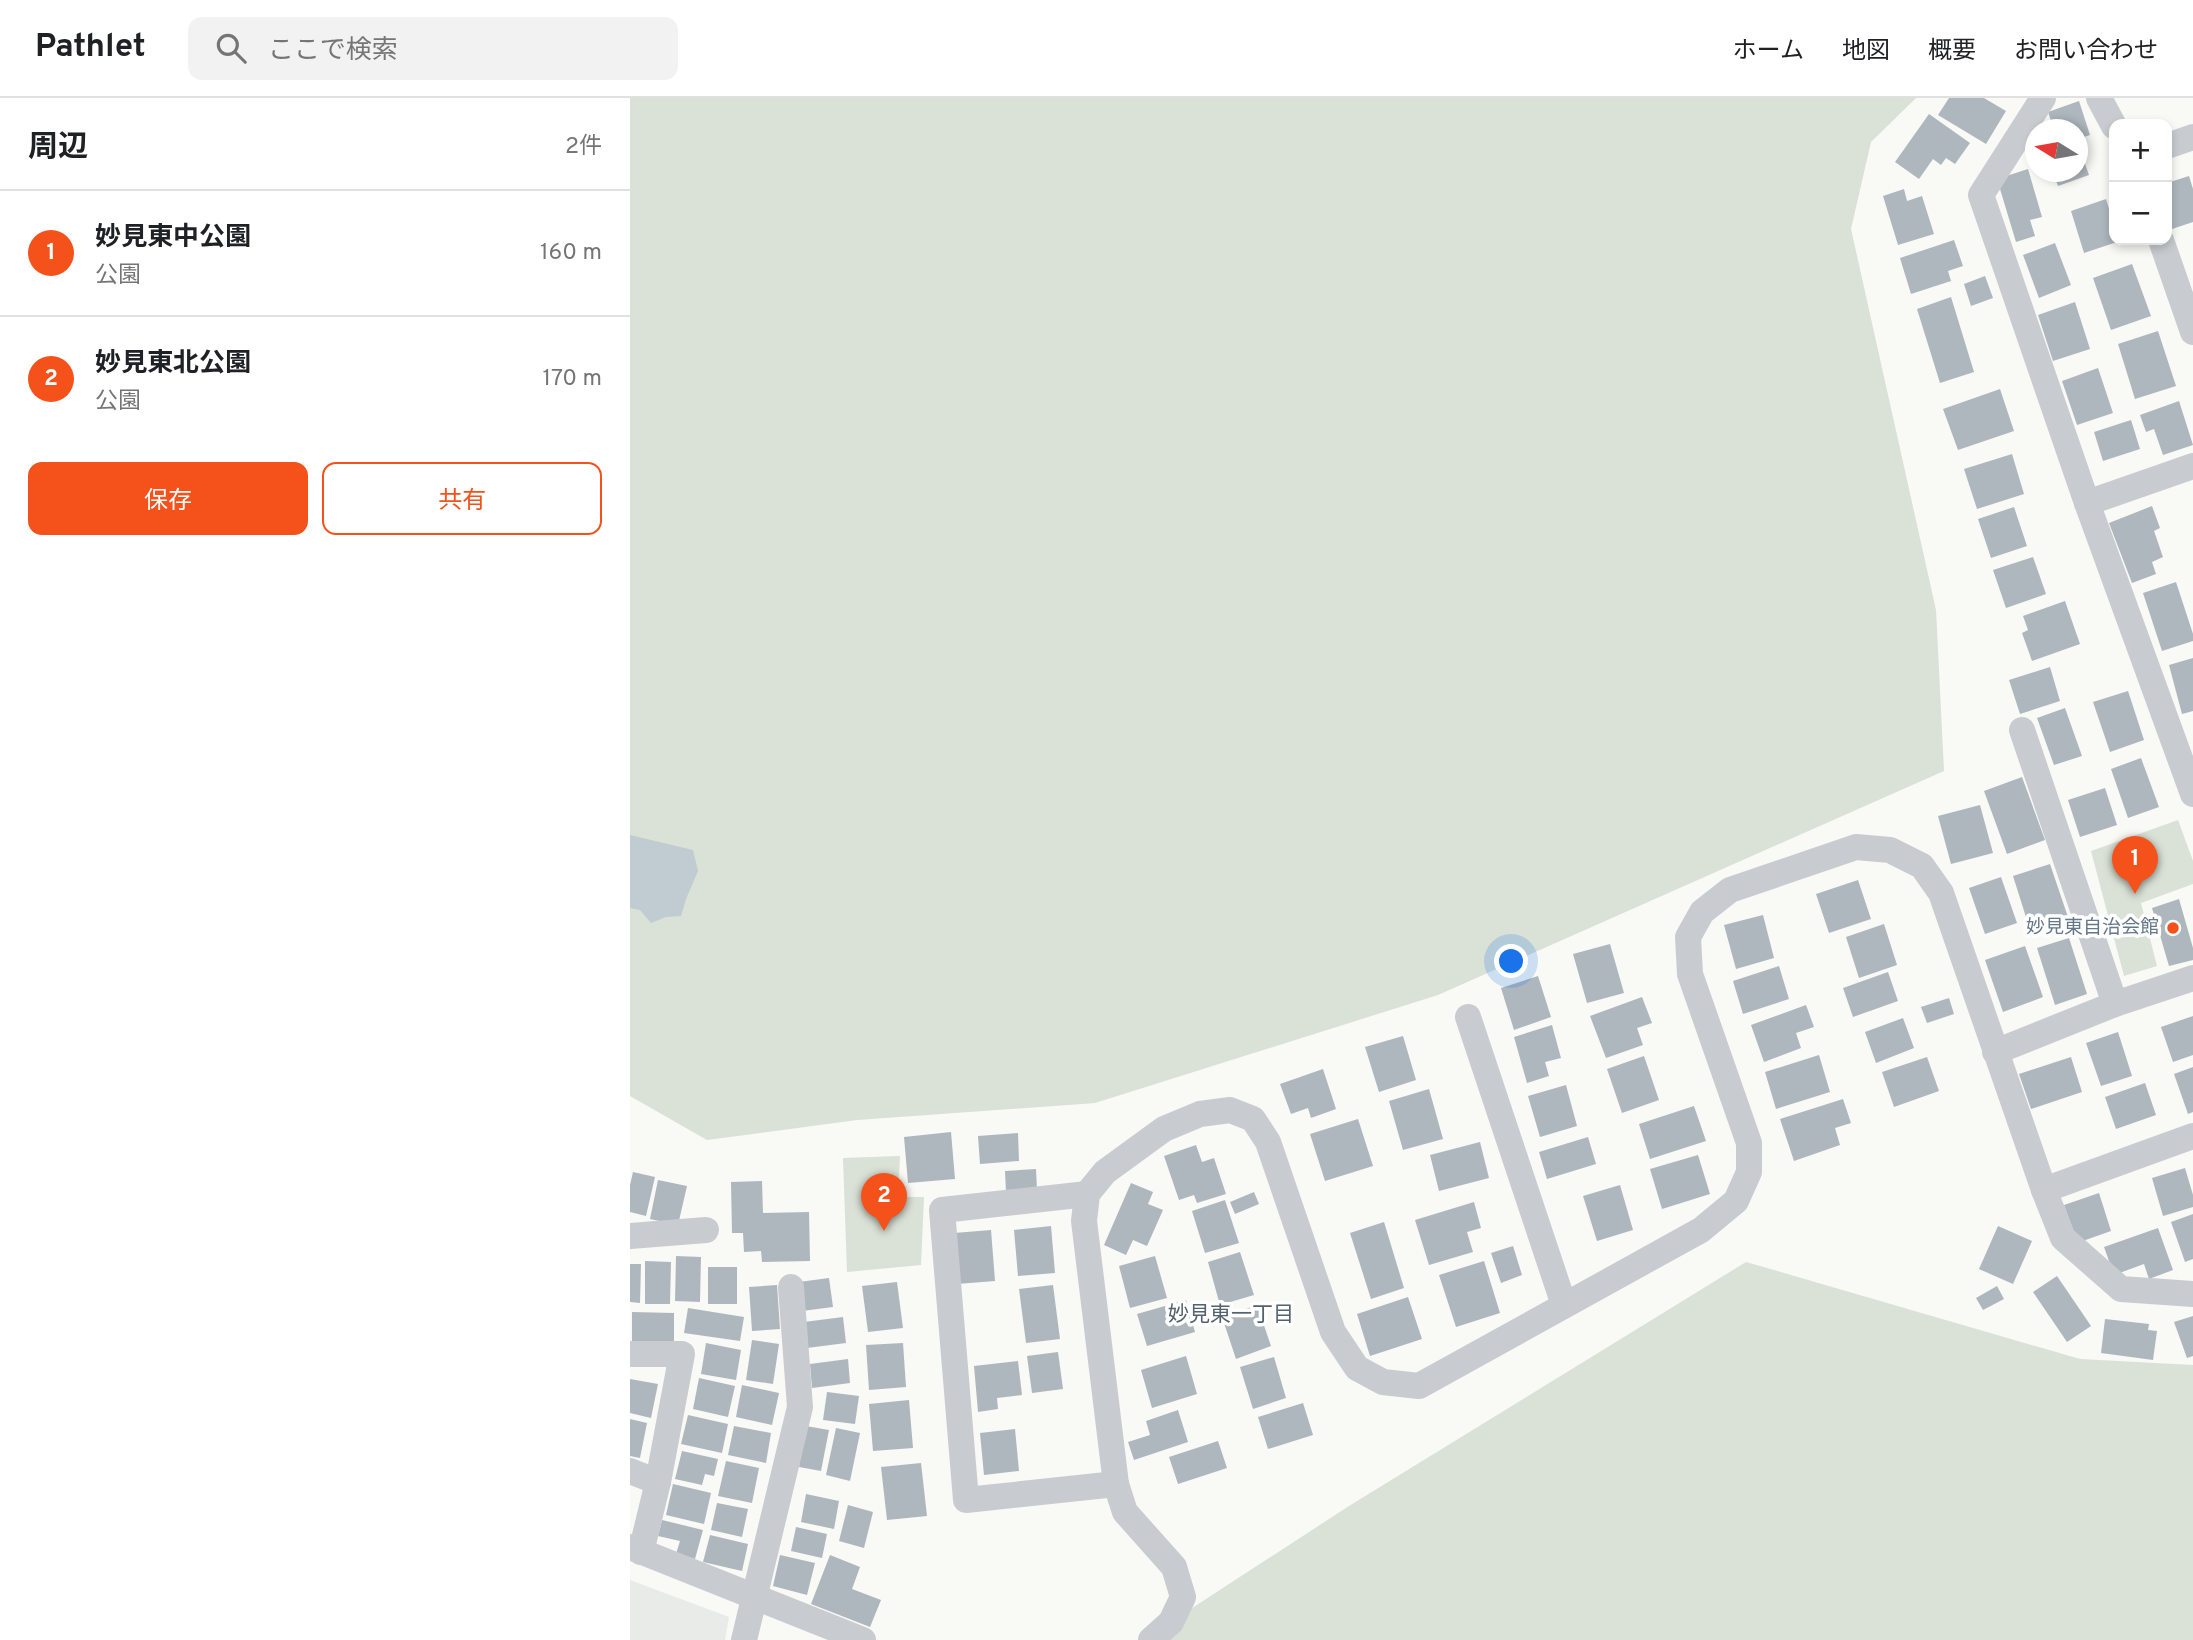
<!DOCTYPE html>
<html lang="ja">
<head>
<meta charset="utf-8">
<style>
  body { margin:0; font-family:Overpass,"Noto Sans JP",sans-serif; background:#f2f2f2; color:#202124 }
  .controls { position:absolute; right:21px; top:21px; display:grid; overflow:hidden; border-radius:14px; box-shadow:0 4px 10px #0003 }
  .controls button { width:63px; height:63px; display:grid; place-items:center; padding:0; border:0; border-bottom:2px solid #e0e0e0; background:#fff; color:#202124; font:35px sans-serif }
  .compass { position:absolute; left:1395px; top:21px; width:63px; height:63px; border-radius:50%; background:#fff; box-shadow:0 4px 10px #0003; rotate:281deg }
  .you { position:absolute; left:882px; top:864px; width:24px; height:24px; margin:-18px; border:5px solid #fff; border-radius:50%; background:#1a73e8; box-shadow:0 0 0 10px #1a73e833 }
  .badge { display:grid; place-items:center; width:46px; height:46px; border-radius:50%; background:#f4521a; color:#fff; font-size:23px; font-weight:700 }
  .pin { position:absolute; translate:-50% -58px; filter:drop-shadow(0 2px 4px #0008) }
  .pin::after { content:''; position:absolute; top:37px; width:24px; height:21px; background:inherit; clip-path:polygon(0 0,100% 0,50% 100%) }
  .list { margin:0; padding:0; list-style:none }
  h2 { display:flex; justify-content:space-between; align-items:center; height:91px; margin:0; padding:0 28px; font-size:30px }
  h2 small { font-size:23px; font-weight:400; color:#757577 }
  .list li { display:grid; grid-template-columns:46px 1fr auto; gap:21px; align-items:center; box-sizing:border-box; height:126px; padding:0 28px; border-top:2px solid #e0e0e0 }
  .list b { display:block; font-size:26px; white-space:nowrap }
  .list p { margin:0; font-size:23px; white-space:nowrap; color:#757577 }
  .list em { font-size:23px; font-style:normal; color:#757577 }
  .actions { display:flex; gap:14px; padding:21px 28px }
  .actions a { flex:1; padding:16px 0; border:2px solid #f4521a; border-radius:14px; text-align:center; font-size:24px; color:#f4521a }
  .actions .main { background:#f4521a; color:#fff }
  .icon { flex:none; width:38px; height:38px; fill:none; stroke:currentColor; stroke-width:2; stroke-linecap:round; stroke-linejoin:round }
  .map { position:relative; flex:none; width:1563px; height:1542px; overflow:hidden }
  header { display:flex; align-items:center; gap:42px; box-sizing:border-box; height:98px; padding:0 35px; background:#fff; border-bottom:2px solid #e0e0e0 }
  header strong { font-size:33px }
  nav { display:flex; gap:38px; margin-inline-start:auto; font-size:24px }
  .search { width:490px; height:63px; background:#f2f2f2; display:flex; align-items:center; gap:18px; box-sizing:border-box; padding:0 24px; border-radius:14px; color:#757577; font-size:26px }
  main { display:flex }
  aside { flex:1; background:#fff }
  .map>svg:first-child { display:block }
  .built { fill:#e9ebe9 }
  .green { fill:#dae1d6 }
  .water { fill:#c1ccd2 }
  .building { fill:#aeb7be }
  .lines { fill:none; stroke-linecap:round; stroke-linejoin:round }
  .street { stroke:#c8ccd0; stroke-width:26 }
  .poi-dot { fill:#f4521a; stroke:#fff; stroke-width:2.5 }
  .labels { text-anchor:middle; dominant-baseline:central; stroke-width:7; stroke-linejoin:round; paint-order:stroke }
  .poi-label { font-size:19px; fill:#65788a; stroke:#fff; text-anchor:end }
  .neighbourhood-label { font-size:21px; fill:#53626e; stroke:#fff }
</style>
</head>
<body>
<header>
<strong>Pathlet</strong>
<div class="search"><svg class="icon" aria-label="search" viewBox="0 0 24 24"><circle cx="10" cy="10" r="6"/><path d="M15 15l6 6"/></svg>ここで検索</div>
<nav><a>ホーム</a><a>地図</a><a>概要</a><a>お問い合わせ</a></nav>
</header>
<main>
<aside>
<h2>周辺<small>2件</small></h2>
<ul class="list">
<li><span class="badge">1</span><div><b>妙見東中公園</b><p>公園</p></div><em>160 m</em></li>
<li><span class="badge">2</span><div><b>妙見東北公園</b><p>公園</p></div><em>170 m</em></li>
</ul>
<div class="actions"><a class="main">保存</a><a>共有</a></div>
</aside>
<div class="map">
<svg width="1563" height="1542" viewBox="0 0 1563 1542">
  <rect width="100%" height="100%" fill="#f9f9f6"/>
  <!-- built -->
  <polygon class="built" points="0,1482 99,1519 95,1542 0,1542"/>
  <!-- green -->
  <g class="green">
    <polygon points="0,0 1286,0 1241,44 1221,131 1306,512 1314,673 808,897 465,1005 227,1022 77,1042 0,998"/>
    <polygon points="1548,722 1563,763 1563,786 1511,805 1527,868 1494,878 1461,753"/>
    <polygon points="270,1058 268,1099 294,1099 291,1167 217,1174 213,1060"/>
    <polygon points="1116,1164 1450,1261 1563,1267 1563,1542 529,1542 553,1516 719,1408"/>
  </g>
  <!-- water -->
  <polygon class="water" points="0,737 63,752 68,773 56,801 51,818 36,819 21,825 10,812 0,810"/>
  <!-- building -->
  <g class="building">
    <polygon points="1319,0 1354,0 1376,13 1356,46 1308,17"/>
    <polygon points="1449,3 1460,37 1448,41 1448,32 1424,32 1418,14"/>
    <polygon points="1299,16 1340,45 1325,66 1316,60 1311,67 1303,61 1289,81 1265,64"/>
    <polygon points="1448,46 1459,77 1428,88 1423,74 1448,74"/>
    <polygon points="1398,71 1412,119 1400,122 1405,138 1386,144 1367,81"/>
    <polygon points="1559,78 1563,91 1563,124 1539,132 1537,85"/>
    <polygon points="1274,91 1277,103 1292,98 1304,136 1268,147 1253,98"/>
    <polygon points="1476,101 1484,127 1484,142 1493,142 1454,155 1441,113"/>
    <polygon points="1324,142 1333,168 1318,173 1321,183 1281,196 1270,160"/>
    <polygon points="1425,145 1441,187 1409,200 1393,157"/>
    <polygon points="1502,166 1521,218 1481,232 1463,180"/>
    <polygon points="1355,178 1363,200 1341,208 1334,186"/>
    <polygon points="1321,199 1344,274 1310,285 1287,211"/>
    <polygon points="1445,204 1460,251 1423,263 1408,217"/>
    <polygon points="1528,233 1546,288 1505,301 1488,246"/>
    <polygon points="1468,270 1483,315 1447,327 1432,283"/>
    <polygon points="1370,291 1384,333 1328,352 1313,311"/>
    <polygon points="1549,303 1563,347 1533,357 1524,331 1516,334 1510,317"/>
    <polygon points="1501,322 1510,351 1473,363 1464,334"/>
    <polygon points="1382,356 1394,396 1347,411 1334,371"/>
    <polygon points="1522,408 1530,430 1524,433 1533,459 1522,464 1526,476 1502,485 1479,425"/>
    <polygon points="1384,409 1397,448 1361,460 1348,421"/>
    <polygon points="1403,459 1416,496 1376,510 1363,472"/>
    <polygon points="1546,484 1563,536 1563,543 1532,553 1513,495"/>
    <polygon points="1435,503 1450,546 1402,563 1392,535 1398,532 1393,518"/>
    <polygon points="1563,560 1563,613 1552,616 1539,567"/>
    <polygon points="1420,569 1430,603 1390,616 1379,582"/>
    <polygon points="1498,593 1514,642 1480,654 1463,604"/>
    <polygon points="1435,610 1452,658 1424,667 1407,620"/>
    <polygon points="1511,660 1529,709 1498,720 1481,671"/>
    <polygon points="1392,679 1415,742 1377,756 1354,693"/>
    <polygon points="1475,690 1487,727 1450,739 1438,702"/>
    <polygon points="1350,707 1363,755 1321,766 1308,718"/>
    <polygon points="1420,766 1440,825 1402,838 1383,778"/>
    <polygon points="1371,779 1387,825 1355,836 1339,790"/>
    <polygon points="1228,782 1241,821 1199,835 1186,796"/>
    <polygon points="1549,801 1563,850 1563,862 1539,868 1522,810"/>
    <polygon points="1133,817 1144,860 1106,871 1094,827"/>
    <polygon points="1254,826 1267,867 1229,880 1216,839"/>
    <polygon points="1439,840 1457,896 1425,907 1407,850"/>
    <polygon points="980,846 994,895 957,905 943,856"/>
    <polygon points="1395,848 1413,899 1373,914 1355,862"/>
    <polygon points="1149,868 1159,901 1113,916 1103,883"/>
    <polygon points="1258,874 1268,903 1223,919 1213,890"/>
    <polygon points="908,878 921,919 884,932 871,890"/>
    <polygon points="1012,899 1022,925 1007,930 1013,947 976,960 960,918"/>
    <polygon points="1319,900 1324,916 1297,925 1291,909"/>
    <polygon points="1176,907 1184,929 1166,935 1171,950 1134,964 1121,927"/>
    <polygon points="1563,918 1563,957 1543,964 1531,929"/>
    <polygon points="1273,920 1284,950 1246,965 1235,934"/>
    <polygon points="922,927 931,960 915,964 919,978 897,985 884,939"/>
    <polygon points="1488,934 1502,978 1471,988 1456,945"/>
    <polygon points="773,938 786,982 749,994 735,949"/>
    <polygon points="1189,957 1200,994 1146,1011 1135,974"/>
    <polygon points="1014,958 1029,1002 992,1015 977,971"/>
    <polygon points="1297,959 1309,993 1264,1009 1252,974"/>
    <polygon points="1441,959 1452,994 1401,1011 1389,976"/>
    <polygon points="1563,969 1563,1014 1558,1016 1544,976"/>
    <polygon points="693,971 706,1011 681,1020 678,1010 661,1016 650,986"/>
    <polygon points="1515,985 1526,1017 1486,1031 1475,999"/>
    <polygon points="936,987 947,1028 910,1039 898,998"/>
    <polygon points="799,991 813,1041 773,1052 759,1003"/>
    <polygon points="1213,1001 1221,1025 1205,1030 1210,1047 1164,1063 1150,1021"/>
    <polygon points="1064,1008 1076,1043 1020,1061 1009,1026"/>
    <polygon points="728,1021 743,1068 695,1083 680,1036"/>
    <polygon points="321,1034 325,1081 278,1085 274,1039"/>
    <polygon points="388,1035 389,1063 350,1066 348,1038"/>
    <polygon points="958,1039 966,1066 917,1081 909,1054"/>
    <polygon points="850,1044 859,1080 809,1093 800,1057"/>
    <polygon points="566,1047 572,1064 584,1060 596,1096 567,1105 564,1097 549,1102 534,1058"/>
    <polygon points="1068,1057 1080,1096 1032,1111 1020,1071"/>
    <polygon points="1555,1070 1563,1097 1563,1109 1533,1118 1522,1080"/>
    <polygon points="406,1071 407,1092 376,1094 375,1073"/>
    <polygon points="3,1074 25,1079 16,1118 0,1114 0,1087"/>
    <polygon points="28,1082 57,1088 48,1127 20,1121"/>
    <polygon points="132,1083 133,1115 179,1114 180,1163 132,1164 131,1153 114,1154 113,1135 102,1135 101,1084"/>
    <polygon points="501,1085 523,1094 518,1106 533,1112 517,1148 503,1142 496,1157 474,1147"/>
    <polygon points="990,1087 1003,1132 967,1143 953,1098"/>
    <polygon points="624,1094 629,1106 605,1116 600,1104"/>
    <polygon points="1469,1095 1481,1133 1447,1145 1434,1107"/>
    <polygon points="595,1102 609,1145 575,1155 562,1113"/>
    <polygon points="844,1104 851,1130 837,1134 843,1154 799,1167 785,1122"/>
    <polygon points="1563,1116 1563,1161 1555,1164 1541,1124"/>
    <polygon points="754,1124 774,1190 741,1201 720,1135"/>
    <polygon points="421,1128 425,1175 388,1178 384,1132"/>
    <polygon points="1368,1128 1402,1143 1383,1186 1349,1171"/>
    <polygon points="1528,1130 1543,1172 1519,1181 1514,1166 1484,1177 1474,1149"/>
    <polygon points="361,1132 365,1183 327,1186 324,1135"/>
    <polygon points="883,1148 892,1177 871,1185 861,1155"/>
    <polygon points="610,1154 624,1197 590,1207 578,1164"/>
    <polygon points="46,1158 71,1159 70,1204 45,1203"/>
    <polygon points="525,1158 537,1200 500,1210 489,1168"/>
    <polygon points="15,1163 41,1164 40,1206 15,1206"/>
    <polygon points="854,1163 870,1215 826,1229 809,1177"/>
    <polygon points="0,1166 11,1166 10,1205 0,1204"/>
    <rect x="78" y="1169" width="29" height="37"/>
    <polygon points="1427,1178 1461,1228 1437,1244 1403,1194"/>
    <polygon points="199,1180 203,1209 172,1213 169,1184"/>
    <polygon points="267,1184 273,1230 238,1234 232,1188"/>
    <polygon points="147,1187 150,1231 122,1233 119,1189"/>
    <polygon points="423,1187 430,1241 396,1245 389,1191"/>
    <polygon points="1367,1188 1374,1201 1353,1212 1346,1200"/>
    <polygon points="778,1199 792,1241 740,1258 727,1216"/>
    <polygon points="556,1202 565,1234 517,1248 507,1216"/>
    <polygon points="627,1207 641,1248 606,1261 592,1219"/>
    <polygon points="58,1210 114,1219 110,1243 54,1235"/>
    <polygon points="2,1214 44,1215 44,1243 2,1243"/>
    <polygon points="1563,1218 1563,1258 1557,1260 1544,1224"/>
    <polygon points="213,1219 216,1245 177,1250 174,1224"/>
    <polygon points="1475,1221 1519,1226 1518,1232 1527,1233 1523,1262 1471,1255"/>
    <polygon points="122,1242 149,1246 143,1286 116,1282"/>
    <polygon points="76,1245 111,1252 106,1282 71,1276"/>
    <polygon points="273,1245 276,1289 239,1292 236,1247"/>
    <polygon points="428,1254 433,1291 402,1295 397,1258"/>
    <polygon points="556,1258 567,1296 522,1310 511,1272"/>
    <polygon points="644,1259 656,1300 623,1311 610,1269"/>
    <polygon points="218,1261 220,1285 182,1290 180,1266"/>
    <polygon points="388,1263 392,1297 367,1300 368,1311 348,1314 344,1268"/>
    <polygon points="69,1280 105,1288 98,1319 63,1311"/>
    <polygon points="0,1281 28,1286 21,1320 0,1315"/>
    <polygon points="112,1287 149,1295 142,1327 106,1319"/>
    <polygon points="197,1294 229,1298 225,1326 193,1322"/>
    <polygon points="279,1302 283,1350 243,1353 239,1306"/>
    <polygon points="673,1305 683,1337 638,1351 628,1319"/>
    <polygon points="548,1312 558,1344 504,1362 498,1344 520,1337 516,1323"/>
    <polygon points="58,1317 98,1326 92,1355 51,1346"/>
    <polygon points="0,1321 17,1325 10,1360 0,1358"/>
    <polygon points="104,1328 141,1335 136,1365 98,1357"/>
    <polygon points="176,1328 199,1332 191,1373 169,1369"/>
    <polygon points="206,1330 230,1335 220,1383 196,1377"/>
    <polygon points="385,1331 389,1373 354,1377 350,1335"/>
    <polygon points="588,1343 597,1370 548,1386 539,1359"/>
    <polygon points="52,1353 88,1361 84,1378 75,1376 72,1387 45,1381"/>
    <polygon points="96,1363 129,1370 122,1405 88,1398"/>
    <polygon points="291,1365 297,1418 257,1422 251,1369"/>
    <polygon points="43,1386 81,1395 74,1426 36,1417"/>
    <polygon points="176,1396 209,1403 204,1431 171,1424"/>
    <polygon points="87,1405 118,1411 112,1439 81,1432"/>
    <polygon points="218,1407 243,1414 234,1450 209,1443"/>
    <polygon points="32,1422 73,1432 65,1461 46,1456 50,1443 28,1438"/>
    <polygon points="166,1429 197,1436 192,1460 161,1453"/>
    <polygon points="80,1437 118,1446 112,1473 73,1464"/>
    <polygon points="150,1457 185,1465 177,1497 143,1488"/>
    <polygon points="200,1457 230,1469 222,1491 251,1502 240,1529 181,1506"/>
  </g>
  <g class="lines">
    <!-- street -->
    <g class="street">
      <polyline points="1413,0 1351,97 1457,405 1563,696"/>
      <polyline points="1469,0 1484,28"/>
      <polyline points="1537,48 1563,39"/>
      <polyline points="1531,142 1563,234"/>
      <polyline points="1457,405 1563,368"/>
      <polyline points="1392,632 1485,906"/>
      <polyline points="838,919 934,1207"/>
      <polyline points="1365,954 1485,906 1563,880"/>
      <polyline points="1414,1092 1563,1038"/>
      <polyline points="457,1096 312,1112 336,1402 486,1386"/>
      <polyline points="0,1138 76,1132"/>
      <polyline points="0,1256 52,1256 28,1384 11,1454"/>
      <polyline points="0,1373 28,1384"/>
      <polyline points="0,1449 233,1542"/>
      <polyline points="114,1542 170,1309 161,1189"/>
      <polyline points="521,1542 541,1524 553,1499 544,1469 495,1414 486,1386 454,1123 457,1096 475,1074 534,1031 570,1016 600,1012 623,1021 638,1044 703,1234 727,1270 753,1284 789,1288 1071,1132 1106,1103 1119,1074 1119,1045 1060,876 1058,839 1072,814 1100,792 1226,749 1260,752 1292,768 1311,795 1414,1092 1433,1140 1491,1191 1563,1196"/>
    </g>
  </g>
  <!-- markers -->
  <circle class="poi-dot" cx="1543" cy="830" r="7"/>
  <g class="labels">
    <!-- poi labels -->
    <g class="poi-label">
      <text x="1529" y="830">妙見東自治会館</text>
    </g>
    <!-- neighbourhood labels -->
    <g class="neighbourhood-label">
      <text x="601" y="1217">妙見東一丁目</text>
    </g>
  </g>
</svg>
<div class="controls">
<button>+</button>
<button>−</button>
</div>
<svg class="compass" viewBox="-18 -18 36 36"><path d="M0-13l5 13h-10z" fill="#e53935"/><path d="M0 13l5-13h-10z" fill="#757577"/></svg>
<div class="you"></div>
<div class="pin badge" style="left:1505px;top:796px">1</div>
<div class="pin badge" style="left:254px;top:1133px">2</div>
</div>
</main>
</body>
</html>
